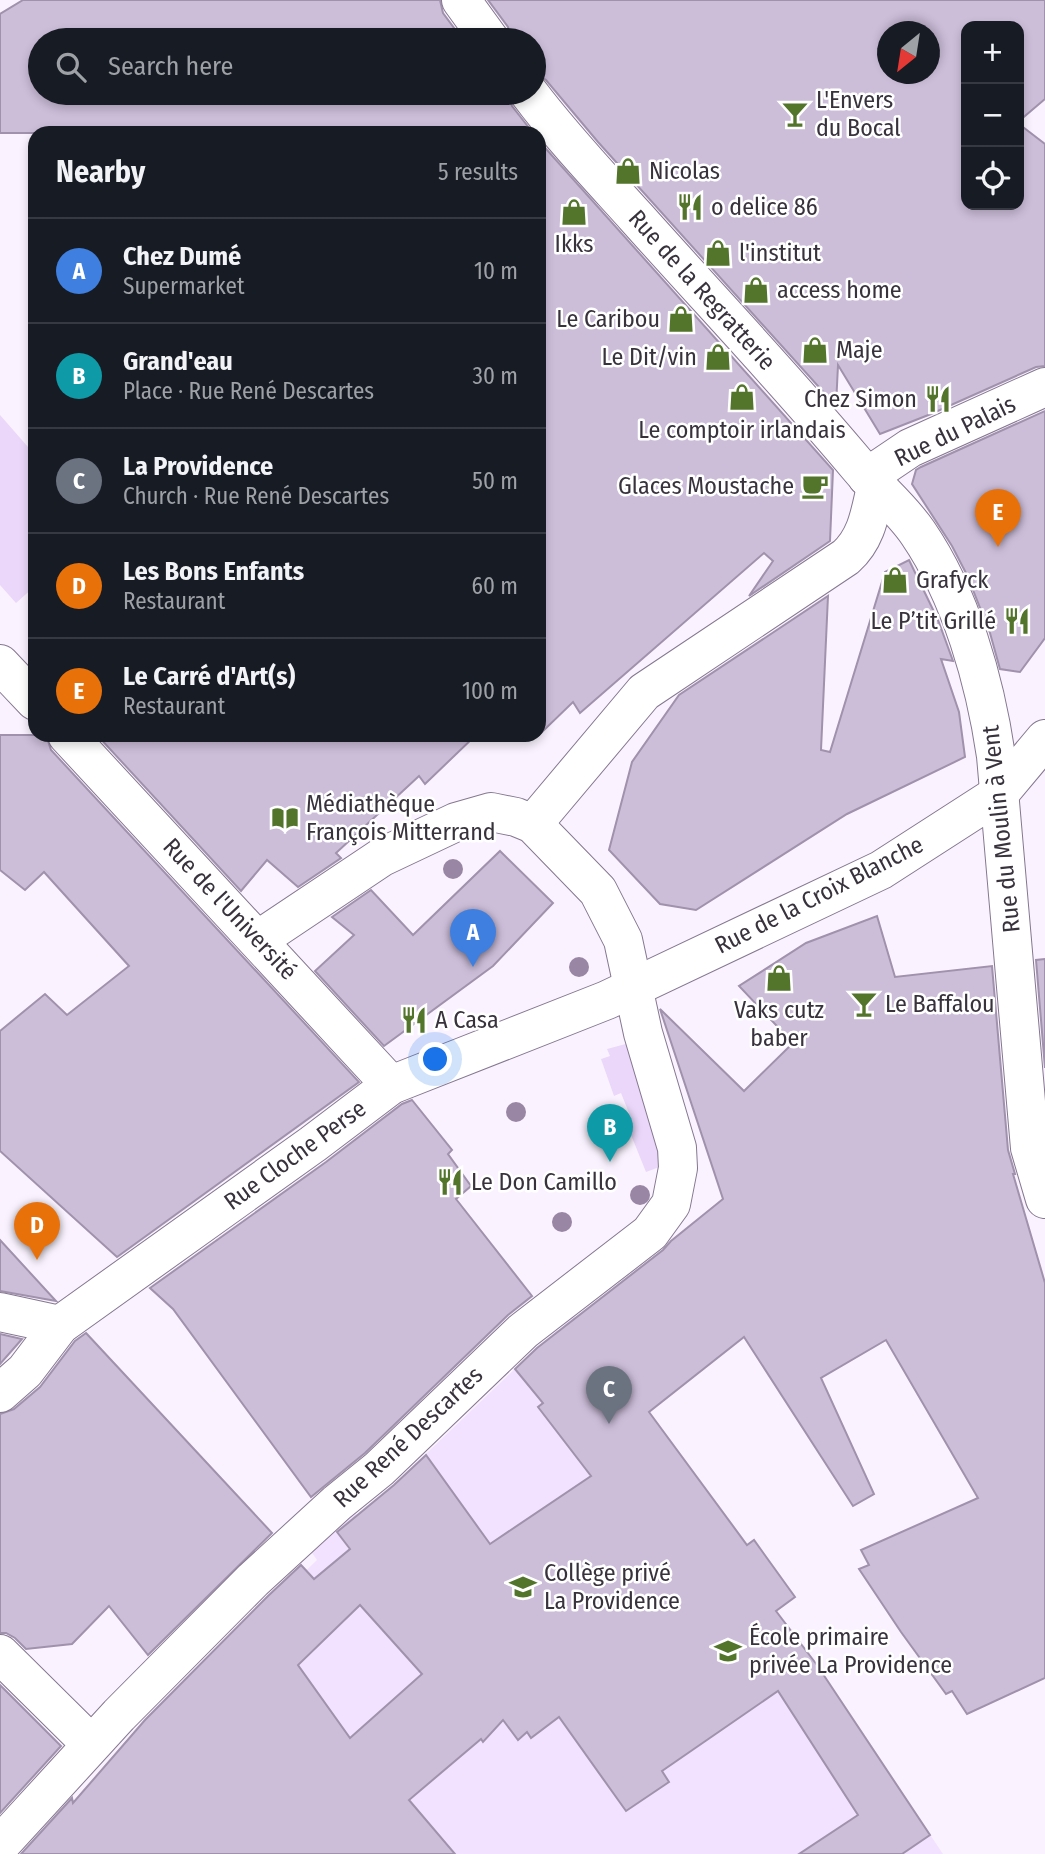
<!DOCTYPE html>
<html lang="en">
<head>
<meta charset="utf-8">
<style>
  body { margin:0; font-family:"Fira Sans Condensed",sans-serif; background:#242831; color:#f1f3f6 }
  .controls { position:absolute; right:21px; top:21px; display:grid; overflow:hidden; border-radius:14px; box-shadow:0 4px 10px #0003 }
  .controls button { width:63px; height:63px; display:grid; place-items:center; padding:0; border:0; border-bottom:2px solid #363941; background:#171b24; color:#f1f3f6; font:35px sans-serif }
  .compass { position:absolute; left:877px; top:21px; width:63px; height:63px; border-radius:50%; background:#171b24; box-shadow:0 4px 10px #0003; rotate:210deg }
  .you { position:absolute; left:436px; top:1060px; width:24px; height:24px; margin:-18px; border:5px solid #fff; border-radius:50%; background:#1a73e8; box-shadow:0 0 0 10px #1a73e833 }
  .badge { display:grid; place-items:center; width:46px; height:46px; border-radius:50%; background:#db2777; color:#fff; font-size:23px; font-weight:700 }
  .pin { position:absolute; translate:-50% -58px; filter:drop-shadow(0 2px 4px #0008) }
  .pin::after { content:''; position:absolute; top:37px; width:24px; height:21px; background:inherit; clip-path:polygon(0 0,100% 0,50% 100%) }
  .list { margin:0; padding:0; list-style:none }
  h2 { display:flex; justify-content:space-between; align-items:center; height:91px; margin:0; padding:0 28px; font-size:30px }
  h2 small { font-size:23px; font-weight:400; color:#9ea1a6 }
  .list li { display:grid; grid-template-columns:46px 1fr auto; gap:21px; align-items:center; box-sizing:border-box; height:105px; padding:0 28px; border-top:2px solid #363941 }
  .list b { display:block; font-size:26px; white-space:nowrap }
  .list p { margin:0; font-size:23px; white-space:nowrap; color:#9ea1a6 }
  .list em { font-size:23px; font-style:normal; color:#9ea1a6 }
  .icon { flex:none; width:38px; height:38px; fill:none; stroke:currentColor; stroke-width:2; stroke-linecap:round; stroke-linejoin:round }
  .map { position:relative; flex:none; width:1045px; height:1854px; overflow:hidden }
  .search { position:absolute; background:#171b24; box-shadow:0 4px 10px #0003; left:28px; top:28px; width:518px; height:77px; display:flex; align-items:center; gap:18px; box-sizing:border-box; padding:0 24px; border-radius:38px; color:#9ea1a6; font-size:26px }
  .panel { position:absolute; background:#171b24; box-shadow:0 4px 10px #0003; left:28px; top:126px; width:518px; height:616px; border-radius:21px }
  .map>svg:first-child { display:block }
  .built { fill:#f2e2ff }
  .green { fill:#ead7f9 }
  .building { fill:#ccbdd9; stroke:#a091ac; stroke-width:2; fill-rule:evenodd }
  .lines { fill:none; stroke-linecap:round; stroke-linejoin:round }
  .minor-casing { stroke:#857790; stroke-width:40 }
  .minor { stroke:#fff; stroke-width:38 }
  .tree { fill:#9986a5 }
  .labels { text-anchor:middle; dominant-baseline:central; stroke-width:5; stroke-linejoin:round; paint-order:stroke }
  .poi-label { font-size:24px; fill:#38323d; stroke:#fff; text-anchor:start }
  .street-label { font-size:24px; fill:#38323d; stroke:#fff }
</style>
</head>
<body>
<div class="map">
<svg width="1045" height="1854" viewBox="0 0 1045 1854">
  <rect width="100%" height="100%" fill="#faf3ff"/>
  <!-- built -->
  <polygon class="built" points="575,1317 649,1408 648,1410 774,1612 776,1611 817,1665 943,1854 359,1854 225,1649 317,1560 312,1553 355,1513 360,1517 519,1365 553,1336 552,1335 557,1330 559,1331 570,1318"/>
  <!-- green -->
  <g class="green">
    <polygon points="0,415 35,455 35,586 16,603 0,585"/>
    <polygon points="633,1042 673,1162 646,1172 627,1125 633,1123 621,1093 614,1096 601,1059 610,1056 607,1049"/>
  </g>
  <!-- building -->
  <g class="building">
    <polygon points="23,0 440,0 443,13 463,40 40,40 40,93 508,93 512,106 533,133 0,133 0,14"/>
    <path d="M 488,0 L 1045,0 L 1045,99 L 1019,121 L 1019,26 L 966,26 L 966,205 L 1019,205 L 1019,124 L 1045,144 L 1045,366 L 1036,367 L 931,414 L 880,434 L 838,365 L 836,406 L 598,142 L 546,80 L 534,72 L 534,40 L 511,40 L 508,27 ZM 887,32 L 929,32 L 929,74 L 887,74 Z"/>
    <polygon points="539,141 833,470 830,541 749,596 773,561 764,553 580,713 573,702 539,735"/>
    <polygon points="1045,411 1045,638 1020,672 1000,669 990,633 967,575 952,546 912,484 916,470 921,467"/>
    <polygon points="909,560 938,620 953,661 941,659 959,712 965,757 847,814 696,910 660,904 609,850 632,762 679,695 828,596 821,750 830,752 885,572"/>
    <polygon points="0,735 46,735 51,750 359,1082 117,1257 0,1151 0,1031 45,994 67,1015 129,966 44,872 25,890 0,870"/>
    <polygon points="97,735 476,735 425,784 419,776 336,853 341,858 298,887 267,860 241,891"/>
    <polygon points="500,851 553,903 493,966 384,1046 315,971 354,935 332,917 371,890 413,935"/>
    <path d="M 877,916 L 895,977 L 992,966 L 1008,1150 L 1015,1174 L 1013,1174 L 1045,1283 L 1045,1678 L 967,1714 L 952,1691 L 946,1694 L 901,1632 L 859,1569 L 869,1565 L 861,1550 L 978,1498 L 886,1340 L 821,1378 L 874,1494 L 853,1506 L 744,1337 L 649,1412 L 747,1545 L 754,1540 L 795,1597 L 776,1611 L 817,1665 L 930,1835 L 902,1854 L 799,1854 L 858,1815 L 778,1691 L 662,1771 L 669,1782 L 626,1811 L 559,1717 L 531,1738 L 527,1732 L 518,1740 L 503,1720 L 483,1742 L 481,1739 L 409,1800 L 455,1854 L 21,1854 L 72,1798 L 73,1803 L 145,1720 L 268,1596 L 301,1565 L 314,1579 L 350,1549 L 337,1532 L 394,1485 L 426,1455 L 490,1544 L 591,1476 L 538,1407 L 543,1403 L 515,1369 L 537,1348 L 663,1250 L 671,1241 L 723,1199 L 660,1009 L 744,1091 L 793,1043 L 739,986 L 806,943 ZM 360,1605 L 422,1674 L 350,1738 L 298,1665 Z"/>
    <polygon points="1045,959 1045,1068 1036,960"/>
    <polygon points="412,1100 452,1150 448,1154 471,1186 456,1199 532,1296 508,1315 365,1453 311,1497 173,1309 150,1288 326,1162 402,1104"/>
    <polygon points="0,1240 56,1301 0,1291"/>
    <polygon points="86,1333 272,1533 148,1655 109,1606 72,1644 26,1649 15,1638 6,1633 0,1633 0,1414 14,1409 40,1387 75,1341"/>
    <polygon points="0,1334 22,1339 0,1364"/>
    <polygon points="0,1685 61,1746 0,1813"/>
  </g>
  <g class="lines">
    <defs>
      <g id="minor">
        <polyline points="461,0 490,40"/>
        <path d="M 529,93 C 562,137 600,177 636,217 C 710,300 787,381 858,466 C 877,489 901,508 918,533 C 961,596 985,681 996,756 L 1030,1148 L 1045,1199"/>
        <polyline points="867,477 910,448 1045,387"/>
        <polyline points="0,664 35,701"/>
        <polyline points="67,735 391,1085"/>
        <path d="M 533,824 L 644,692 L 846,557 C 867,538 870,513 876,487"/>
        <polyline points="0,1312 60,1325"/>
        <polyline points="0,1393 25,1371 60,1325 313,1144 391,1085 607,1000 881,870 999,794 1045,739"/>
        <polyline points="0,1654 91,1744"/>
        <polyline points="0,1845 119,1715 253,1580 337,1503 379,1469 523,1331 650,1233 671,1204 678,1168 677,1148 643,1033 623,940 598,891 533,824 516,817 491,812 456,822 382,857 258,940"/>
      </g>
    </defs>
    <!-- minor casing -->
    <use href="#minor" class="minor-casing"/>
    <!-- minor -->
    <use href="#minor" class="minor"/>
  </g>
  <!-- trees -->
  <g class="tree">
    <circle cx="453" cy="869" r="10"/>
    <circle cx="579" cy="967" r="10"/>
    <circle cx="516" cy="1112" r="10"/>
    <circle cx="640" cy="1195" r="10"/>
    <circle cx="562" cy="1222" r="10"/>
  </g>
  <!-- icons -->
  <defs>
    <symbol id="bar-bare" viewBox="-9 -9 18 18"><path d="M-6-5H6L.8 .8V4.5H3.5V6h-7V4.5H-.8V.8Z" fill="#53742b" stroke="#fff" stroke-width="2.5" paint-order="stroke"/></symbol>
    <symbol id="shop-bare" viewBox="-9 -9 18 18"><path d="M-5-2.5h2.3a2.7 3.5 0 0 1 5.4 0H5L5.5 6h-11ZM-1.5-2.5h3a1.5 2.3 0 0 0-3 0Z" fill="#53742b" stroke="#fff" stroke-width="2.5" paint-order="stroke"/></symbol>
    <symbol id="restaurant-bare" viewBox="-9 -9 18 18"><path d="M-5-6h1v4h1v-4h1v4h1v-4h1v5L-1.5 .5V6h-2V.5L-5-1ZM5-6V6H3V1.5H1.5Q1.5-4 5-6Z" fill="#53742b" stroke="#fff" stroke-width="2.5" paint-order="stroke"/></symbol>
    <symbol id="cafe-bare" viewBox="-9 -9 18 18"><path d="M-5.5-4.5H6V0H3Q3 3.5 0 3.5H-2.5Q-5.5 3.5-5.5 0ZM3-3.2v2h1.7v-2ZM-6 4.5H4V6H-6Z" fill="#53742b" stroke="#fff" stroke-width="2.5" paint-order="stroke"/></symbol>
    <symbol id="library-bare" viewBox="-9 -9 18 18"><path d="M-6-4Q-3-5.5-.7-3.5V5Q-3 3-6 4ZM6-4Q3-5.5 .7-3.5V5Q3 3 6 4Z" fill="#53742b" stroke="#fff" stroke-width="2.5" paint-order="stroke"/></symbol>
    <symbol id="school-bare" viewBox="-9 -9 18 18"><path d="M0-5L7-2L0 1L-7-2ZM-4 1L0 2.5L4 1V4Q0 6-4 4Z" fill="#53742b" stroke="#fff" stroke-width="2.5" paint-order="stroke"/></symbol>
  </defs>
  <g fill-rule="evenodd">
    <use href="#bar-bare" x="776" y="95" width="38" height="38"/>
    <use href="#shop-bare" x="609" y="152" width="38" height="38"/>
    <use href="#restaurant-bare" x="671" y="188" width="38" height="38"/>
    <use href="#shop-bare" x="555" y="193" width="38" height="38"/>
    <use href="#shop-bare" x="699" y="234" width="38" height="38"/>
    <use href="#shop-bare" x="737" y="271" width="38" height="38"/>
    <use href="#shop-bare" x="662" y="300" width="38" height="38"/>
    <use href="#shop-bare" x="796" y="331" width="38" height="38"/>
    <use href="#shop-bare" x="699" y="338" width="38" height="38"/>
    <use href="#shop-bare" x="723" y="378" width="38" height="38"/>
    <use href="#restaurant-bare" x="919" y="380" width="38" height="38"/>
    <use href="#cafe-bare" x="796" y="467" width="38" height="38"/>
    <use href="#shop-bare" x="876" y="561" width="38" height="38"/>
    <use href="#restaurant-bare" x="998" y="602" width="38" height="38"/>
    <use href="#library-bare" x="266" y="799" width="38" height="38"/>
    <use href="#shop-bare" x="760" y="959" width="38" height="38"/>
    <use href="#bar-bare" x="845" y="985" width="38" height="38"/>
    <use href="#restaurant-bare" x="395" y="1001" width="38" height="38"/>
    <use href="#restaurant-bare" x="431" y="1163" width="38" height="38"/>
    <use href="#school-bare" x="504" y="1568" width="38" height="38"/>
    <use href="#school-bare" x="709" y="1632" width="38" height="38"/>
  </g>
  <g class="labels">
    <!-- poi labels -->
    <g class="poi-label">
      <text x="816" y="100">L'Envers<tspan x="816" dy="28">du Bocal</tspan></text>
      <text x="649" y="171">Nicolas</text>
      <text x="711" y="207">o delice 86</text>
      <text x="574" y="244" text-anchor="middle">Ikks</text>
      <text x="739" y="253">l'institut</text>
      <text x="777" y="290">access home</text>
      <text x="660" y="319" text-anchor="end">Le Caribou</text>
      <text x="836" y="350">Maje</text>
      <text x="697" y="357" text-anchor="end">Le Dit/vin</text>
      <text x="917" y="399" text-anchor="end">Chez Simon</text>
      <text x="742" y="430" text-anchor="middle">Le comptoir irlandais</text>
      <text x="794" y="486" text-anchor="end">Glaces Moustache</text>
      <text x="916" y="580">Grafyck</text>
      <text x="996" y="621" text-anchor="end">Le P’tit Grillé</text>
      <text x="306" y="804">Médiathèque<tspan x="306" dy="28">François Mitterrand</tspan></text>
      <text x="885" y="1004">Le Baffalou</text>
      <text x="779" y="1010" text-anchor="middle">Vaks cutz<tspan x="779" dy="28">baber</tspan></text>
      <text x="435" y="1020">A Casa</text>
      <text x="471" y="1182">Le Don Camillo</text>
      <text x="544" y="1573">Collège privé<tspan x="544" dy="28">La Providence</tspan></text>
      <text x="749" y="1637">École primaire<tspan x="749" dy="28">privée La Providence</tspan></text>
    </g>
    <!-- street labels -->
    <g class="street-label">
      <text transform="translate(702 290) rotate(48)">Rue de la Regratterie</text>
      <text transform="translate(955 431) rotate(-26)">Rue du Palais</text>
      <text transform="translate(1001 829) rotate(-96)">Rue du Moulin à Vent</text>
      <text transform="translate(819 895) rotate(-27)">Rue de la Croix Blanche</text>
      <text transform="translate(230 909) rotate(47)">Rue de l'Université</text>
      <text transform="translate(295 1155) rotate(-36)">Rue Cloche Perse</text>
      <text transform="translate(408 1437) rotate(-43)">Rue René Descartes</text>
    </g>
  </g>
</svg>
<div class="controls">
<button>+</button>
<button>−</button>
<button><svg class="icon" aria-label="locate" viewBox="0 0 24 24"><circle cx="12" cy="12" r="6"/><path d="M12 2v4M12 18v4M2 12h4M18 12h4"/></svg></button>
</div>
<svg class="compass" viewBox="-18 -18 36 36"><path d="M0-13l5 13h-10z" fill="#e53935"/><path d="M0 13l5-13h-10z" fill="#9ea1a6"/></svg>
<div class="you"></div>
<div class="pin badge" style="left:473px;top:967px;background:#3f7fe0">A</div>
<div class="pin badge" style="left:610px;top:1162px;background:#0f9aa8">B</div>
<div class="pin badge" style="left:609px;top:1424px;background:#6b7280">C</div>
<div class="pin badge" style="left:37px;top:1260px;background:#e8710a">D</div>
<div class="pin badge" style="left:998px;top:547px;background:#e8710a">E</div>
<div class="search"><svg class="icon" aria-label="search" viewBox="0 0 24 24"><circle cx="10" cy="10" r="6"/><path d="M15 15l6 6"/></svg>Search here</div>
<section class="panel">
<h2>Nearby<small>5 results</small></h2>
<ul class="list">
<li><span class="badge" style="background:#3f7fe0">A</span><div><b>Chez Dumé</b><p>Supermarket</p></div><em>10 m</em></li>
<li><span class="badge" style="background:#0f9aa8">B</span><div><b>Grand'eau</b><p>Place · Rue René Descartes</p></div><em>30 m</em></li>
<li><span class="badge" style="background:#6b7280">C</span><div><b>La Providence</b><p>Church · Rue René Descartes</p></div><em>50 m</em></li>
<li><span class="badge" style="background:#e8710a">D</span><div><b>Les Bons Enfants</b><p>Restaurant</p></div><em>60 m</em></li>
<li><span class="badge" style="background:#e8710a">E</span><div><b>Le Carré d'Art(s)</b><p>Restaurant</p></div><em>100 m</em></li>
</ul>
</section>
</div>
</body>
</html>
